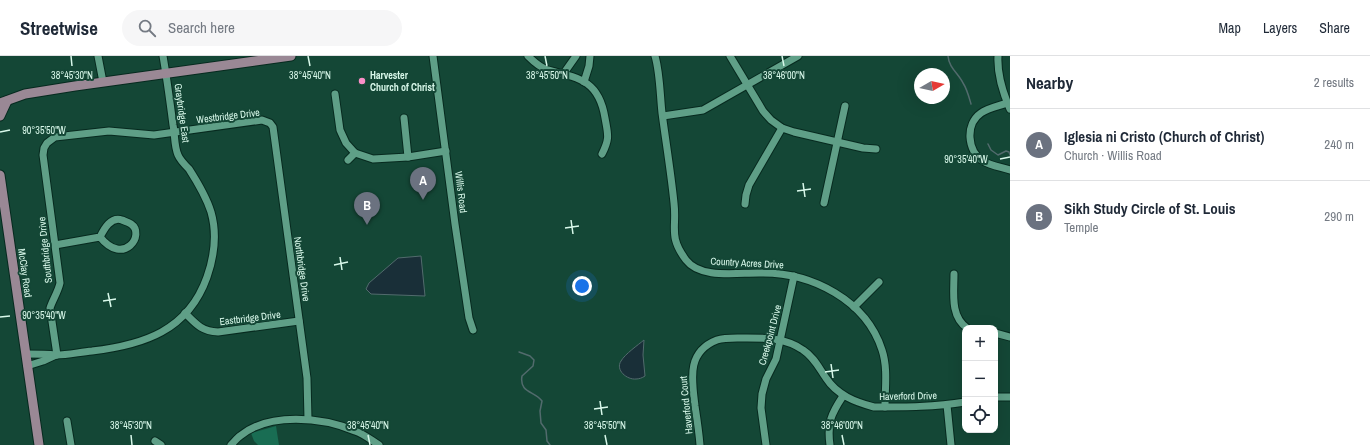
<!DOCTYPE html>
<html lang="en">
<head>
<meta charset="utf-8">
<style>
  body { margin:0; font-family:"Archivo Narrow",sans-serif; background:#f6f6f7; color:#1f2937 }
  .controls { position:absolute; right:12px; bottom:12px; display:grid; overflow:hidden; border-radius:8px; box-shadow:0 4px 16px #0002 }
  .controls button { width:36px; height:36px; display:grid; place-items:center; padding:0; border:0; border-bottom:1px solid #e0e1e3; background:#fff; color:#1f2937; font:20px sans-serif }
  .compass { position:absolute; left:914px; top:12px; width:36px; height:36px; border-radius:50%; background:#fff; box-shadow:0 4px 16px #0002; rotate:81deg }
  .you { position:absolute; left:582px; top:230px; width:14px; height:14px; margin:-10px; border:3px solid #fff; border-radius:50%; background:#1a73e8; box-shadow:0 0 0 6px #1a73e833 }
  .badge { display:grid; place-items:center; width:26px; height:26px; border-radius:50%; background:#825778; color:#fff; font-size:13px; font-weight:700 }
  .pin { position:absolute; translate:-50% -33px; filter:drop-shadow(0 1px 2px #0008) }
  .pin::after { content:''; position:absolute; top:21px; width:14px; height:12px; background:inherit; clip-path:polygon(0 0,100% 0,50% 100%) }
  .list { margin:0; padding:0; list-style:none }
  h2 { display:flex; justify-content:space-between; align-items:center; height:52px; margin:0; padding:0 16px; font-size:17px }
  h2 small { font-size:13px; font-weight:400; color:#747a83 }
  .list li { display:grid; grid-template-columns:26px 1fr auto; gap:12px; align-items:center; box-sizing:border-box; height:72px; padding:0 16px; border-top:1px solid #e0e1e3 }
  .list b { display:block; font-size:15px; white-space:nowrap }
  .list p { margin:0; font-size:13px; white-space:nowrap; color:#747a83 }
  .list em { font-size:13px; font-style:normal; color:#747a83 }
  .icon { flex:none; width:22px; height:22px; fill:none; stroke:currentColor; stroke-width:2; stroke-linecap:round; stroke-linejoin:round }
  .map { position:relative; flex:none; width:1010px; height:389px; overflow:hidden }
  header { display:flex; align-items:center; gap:24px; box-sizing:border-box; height:56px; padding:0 20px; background:#fff; border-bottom:1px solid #e0e1e3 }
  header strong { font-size:19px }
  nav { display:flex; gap:22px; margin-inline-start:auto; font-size:14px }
  .search { width:280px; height:36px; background:#f6f6f7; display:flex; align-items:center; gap:10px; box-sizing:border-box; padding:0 14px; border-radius:22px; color:#747a83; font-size:15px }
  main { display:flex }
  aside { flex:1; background:#fff }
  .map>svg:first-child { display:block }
  .green { fill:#196d53 }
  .water { fill:#192f38; stroke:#526b6d }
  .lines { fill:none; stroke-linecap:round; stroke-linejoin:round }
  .stream { stroke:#526b6d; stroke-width:1.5 }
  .minor-casing { stroke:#072a1f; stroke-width:9 }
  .major-casing { stroke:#072a1f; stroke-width:11 }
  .minor { stroke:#5f9f87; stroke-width:7 }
  .major { stroke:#9a8895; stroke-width:9 }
  .ticks { fill:none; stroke:#d8f8ea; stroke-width:1.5 }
  .poi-dot { fill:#fa8fc8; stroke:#144736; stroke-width:1.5 }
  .labels { text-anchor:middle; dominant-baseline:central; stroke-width:4; stroke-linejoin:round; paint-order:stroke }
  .poi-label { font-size:10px; font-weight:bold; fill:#d8f8ea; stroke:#144736; text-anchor:start }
  .street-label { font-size:10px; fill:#d8f8ea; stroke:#144736 }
  .ticks-label { font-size:10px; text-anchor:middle; fill:#d8f8ea; stroke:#144736; stroke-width:4; stroke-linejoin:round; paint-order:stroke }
</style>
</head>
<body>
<header>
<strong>Streetwise</strong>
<div class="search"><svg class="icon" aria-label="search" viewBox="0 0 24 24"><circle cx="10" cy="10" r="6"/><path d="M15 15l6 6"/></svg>Search here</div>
<nav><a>Map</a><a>Layers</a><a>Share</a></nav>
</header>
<main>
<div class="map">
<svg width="1010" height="389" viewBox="0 0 1010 389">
  <rect width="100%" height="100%" fill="#144736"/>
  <!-- green -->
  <polygon class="green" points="276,370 279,389 258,389 254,385 251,377"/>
  <!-- water -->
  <g class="water">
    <polygon points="421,200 425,240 371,238 366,233 369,227 398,202"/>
    <path d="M 644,284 L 643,299 L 645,320 C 642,322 639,323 636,323 C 627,324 615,314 621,305 C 625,298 638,289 644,284 Z"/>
  </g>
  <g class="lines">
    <!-- stream -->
    <g class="stream">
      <path d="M 948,0 C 949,12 958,17 963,27 C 967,33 969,41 971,48"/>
      <polyline points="988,88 991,94 998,99 1006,95 1009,96 1010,99"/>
      <path d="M 519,296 L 530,300 L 534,304 L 533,310 L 522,320 C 519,337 535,335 542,345 L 540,355 L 541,367 L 546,374 L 547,385 L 550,389"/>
    </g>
    <defs>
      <g id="minor">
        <polyline points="98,0 103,26"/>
        <polyline points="433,0 455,168 469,262 473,274"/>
        <path d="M 528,0 C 533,5 541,12 548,14 C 580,22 599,25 605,62 C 608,79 610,82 602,98"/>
        <path d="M 655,0 C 660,17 660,39 662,57 C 666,87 671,117 674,147 C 677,172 668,180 686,204 C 701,224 740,216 763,217 C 812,217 866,244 882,294 C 888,312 885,332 885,351"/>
        <polyline points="730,0 763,55 771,64 782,72 794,76 863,92 876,93"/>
        <path d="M 998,0 C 997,18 1003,37 1010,53"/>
        <polyline points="564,17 576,0"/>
        <polyline points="584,26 589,10 590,0"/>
        <polyline points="335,38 340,74 346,87 355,97 373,103 408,101 446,95"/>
        <path d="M 1007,47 C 999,50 988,52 981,57 C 965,68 967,95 983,105 C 991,110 1001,111 1010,114"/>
        <polyline points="663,60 703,54 798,0"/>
        <polyline points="404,62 408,101"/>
        <polyline points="348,104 355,97"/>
        <polyline points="824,147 845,50"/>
        <polyline points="745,148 746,139 749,129 782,72"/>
        <path d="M 55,189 L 100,181 C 104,173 111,160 122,164 C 124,165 128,166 131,168 C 146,178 124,211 100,181"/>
        <path d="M 954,218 C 954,237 950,260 967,272"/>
        <polyline points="854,251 879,226"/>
        <path d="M 185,257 C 196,268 201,275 218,276 L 299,265"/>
        <polyline points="995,277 1010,281"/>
        <path d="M 26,298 C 36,298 46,298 56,299 C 68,299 80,296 92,295 C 143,289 188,275 207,221 C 214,201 217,177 211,156 C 206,140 198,127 189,113 C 185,109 180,104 178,99 C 174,90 175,78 173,69 C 170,46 167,23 163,0"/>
        <path d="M 57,299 L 50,252 C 53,243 58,236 60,227 L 43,99 L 44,92 L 47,87 L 55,81 L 109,75 L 154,79 L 262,64 L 270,67 L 273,71 L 307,322 L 308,363"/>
        <polyline points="27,310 43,305 56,299"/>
        <polyline points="995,341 1010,341"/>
        <polyline points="947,349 951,389"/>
        <polyline points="67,365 71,389"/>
        <polyline points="155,385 161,389"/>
        <path d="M 231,389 C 234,386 237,382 240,380 C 269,356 322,361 355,375 C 364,378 371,384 379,389"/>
        <path d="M 700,389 C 699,376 697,363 695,350 C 692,324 686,296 717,284 C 726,281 738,282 747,282 C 767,282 786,282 803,294 C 814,301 819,312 826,322 C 837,339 855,346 874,351 C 905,351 935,351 965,346"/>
        <polyline points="766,389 761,352 762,338 766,323 776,303 794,220"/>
        <path d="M 830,389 C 827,367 831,358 843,340"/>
      </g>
      <g id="major">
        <polyline points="0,47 25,38 75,30 291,0"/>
        <polyline points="0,60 7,45"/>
        <polyline points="0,119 39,389"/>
      </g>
    </defs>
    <!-- minor casing -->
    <use href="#minor" class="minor-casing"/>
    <!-- major casing -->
    <use href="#major" class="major-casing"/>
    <!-- minor -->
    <use href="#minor" class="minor"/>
    <!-- major -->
    <use href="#major" class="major"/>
  </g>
  <!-- ticks -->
  <path class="ticks" d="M 71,0 L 72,10M 308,0 L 310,10M 545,0 L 547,10M 782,0 L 784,10M 0,76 L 10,74M 1000,103 L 1010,101M 803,127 L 805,141M 797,135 L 811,133M 571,164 L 573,178M 565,172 L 579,170M 340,201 L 342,214M 334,209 L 348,206M 108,237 L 111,251M 103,245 L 116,243M 0,261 L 10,260M 831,308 L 833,322M 825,316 L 839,314M 600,345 L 602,359M 594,353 L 608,351M 131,379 L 132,389M 368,379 L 370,389M 605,379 L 607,389M 842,379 L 844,389"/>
  <!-- markers -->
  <circle class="poi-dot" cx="362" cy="25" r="4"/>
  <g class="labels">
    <!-- poi labels -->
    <g class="poi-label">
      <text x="370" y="19">Harvester<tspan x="370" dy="12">Church of Christ</tspan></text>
    </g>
    <!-- street labels -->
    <g class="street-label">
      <text transform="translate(182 57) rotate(82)">Graybridge East</text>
      <text transform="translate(228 60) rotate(-7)">Westbridge Drive</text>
      <text transform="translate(461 136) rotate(83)">Willis Road</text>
      <text transform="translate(45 194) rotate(-96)">Southbridge Drive</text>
      <text transform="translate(747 207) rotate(3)">Country Acres Drive</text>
      <text transform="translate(302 213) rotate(82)">Northbridge Drive</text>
      <text transform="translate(25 217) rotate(82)">McClay Road</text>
      <text transform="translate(250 262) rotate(-7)">Eastbridge Drive</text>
      <text transform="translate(770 279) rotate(-75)">Creekpoint Drive</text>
      <text transform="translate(908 340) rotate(-1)">Haverford Drive</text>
      <text transform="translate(686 349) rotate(-96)">Haverford Court</text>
    </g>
  </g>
  <g class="ticks-label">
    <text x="72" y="23">38°45'30"N</text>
    <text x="310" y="23">38°45'40"N</text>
    <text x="547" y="23">38°45'50"N</text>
    <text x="784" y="23">38°46'00"N</text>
    <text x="44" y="78">90°35'50"W</text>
    <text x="966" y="107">90°35'40"W</text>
    <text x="44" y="263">90°35'40"W</text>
    <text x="131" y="373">38°45'30"N</text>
    <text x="368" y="373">38°45'40"N</text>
    <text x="605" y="373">38°45'50"N</text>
    <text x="842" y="373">38°46'00"N</text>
  </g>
</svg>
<div class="controls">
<button>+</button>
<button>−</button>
<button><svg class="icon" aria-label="locate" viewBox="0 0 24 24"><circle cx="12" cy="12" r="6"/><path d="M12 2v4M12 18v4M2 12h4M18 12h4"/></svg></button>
</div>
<svg class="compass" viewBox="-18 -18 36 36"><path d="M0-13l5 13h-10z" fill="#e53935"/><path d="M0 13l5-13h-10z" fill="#747a83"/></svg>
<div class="you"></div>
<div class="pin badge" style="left:423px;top:144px;background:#6b7280">A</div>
<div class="pin badge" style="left:367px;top:169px;background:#6b7280">B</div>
</div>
<aside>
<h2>Nearby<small>2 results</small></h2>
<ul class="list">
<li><span class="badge" style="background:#6b7280">A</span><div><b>Iglesia ni Cristo (Church of Christ)</b><p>Church · Willis Road</p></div><em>240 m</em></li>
<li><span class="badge" style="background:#6b7280">B</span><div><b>Sikh Study Circle of St. Louis</b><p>Temple</p></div><em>290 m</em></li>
</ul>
</aside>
</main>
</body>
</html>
